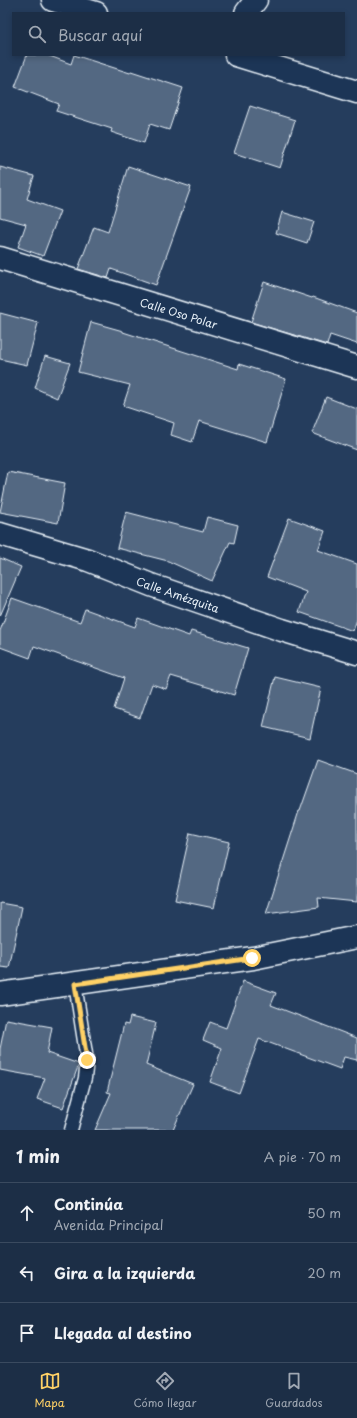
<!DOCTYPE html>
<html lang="es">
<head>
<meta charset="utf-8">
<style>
  body { margin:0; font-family:"Playpen Sans",sans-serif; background:#293a51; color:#f1f3f6 }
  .stop { position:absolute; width:12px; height:12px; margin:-9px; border:3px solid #ffd166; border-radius:50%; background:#fff }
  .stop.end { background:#ffd166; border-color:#fff; box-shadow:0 1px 4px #0008 }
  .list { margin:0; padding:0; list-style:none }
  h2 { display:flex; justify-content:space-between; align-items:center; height:52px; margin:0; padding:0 16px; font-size:17px }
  h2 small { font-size:13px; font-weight:400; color:#a0a8b3 }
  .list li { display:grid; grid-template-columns:26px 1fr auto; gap:12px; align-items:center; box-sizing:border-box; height:60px; padding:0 16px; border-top:1px solid #3a4a5f }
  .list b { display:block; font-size:15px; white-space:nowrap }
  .list p { margin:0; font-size:13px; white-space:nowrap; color:#a0a8b3 }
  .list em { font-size:13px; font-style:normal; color:#a0a8b3 }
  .icon { flex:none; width:22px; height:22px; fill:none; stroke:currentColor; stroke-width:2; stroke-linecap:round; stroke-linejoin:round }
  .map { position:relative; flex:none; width:357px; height:1130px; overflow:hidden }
  .search { position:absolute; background:#1c2e46; box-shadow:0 2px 6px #0003; left:12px; right:12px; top:12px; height:44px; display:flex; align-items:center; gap:10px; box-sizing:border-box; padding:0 14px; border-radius:0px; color:#a0a8b3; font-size:15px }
  .sheet { height:232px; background:#1c2e46 }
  nav { display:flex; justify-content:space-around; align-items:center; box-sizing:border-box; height:56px; border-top:1px solid #3a4a5f; background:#1c2e46; font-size:11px; color:#a0a8b3 }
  nav a { display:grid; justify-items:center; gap:2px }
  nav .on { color:#ffd166 }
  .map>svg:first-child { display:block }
  .building { fill:#536782; stroke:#e8f1f8 }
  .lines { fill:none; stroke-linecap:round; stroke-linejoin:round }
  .lane-casing { stroke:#e8f1f8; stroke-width:15 }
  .street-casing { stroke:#e8f1f8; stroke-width:25 }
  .secondary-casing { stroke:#e8f1f8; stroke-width:25 }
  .lane { stroke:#1d3557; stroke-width:12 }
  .street { stroke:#1d3557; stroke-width:22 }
  .secondary { stroke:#1d3557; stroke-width:22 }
  .route { stroke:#ffd166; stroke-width:5 }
  .labels { text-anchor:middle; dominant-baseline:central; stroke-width:3; stroke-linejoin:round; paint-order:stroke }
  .street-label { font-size:11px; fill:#e8f1f8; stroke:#1d3557 }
</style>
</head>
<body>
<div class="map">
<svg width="357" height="1130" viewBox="0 0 357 1130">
  <rect width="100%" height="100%" fill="#253d5d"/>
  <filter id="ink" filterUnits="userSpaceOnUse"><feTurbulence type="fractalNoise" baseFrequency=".025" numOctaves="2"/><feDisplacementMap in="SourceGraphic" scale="8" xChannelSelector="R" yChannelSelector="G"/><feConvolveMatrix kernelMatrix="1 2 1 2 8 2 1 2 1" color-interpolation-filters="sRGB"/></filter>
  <g filter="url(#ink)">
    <!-- building -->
    <g class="building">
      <polygon points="27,55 47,55 71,64 74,55 130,73 131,71 183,88 169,130 150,124 144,143 111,132 112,129 56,111 59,104 15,87"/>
      <polygon points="250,106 295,120 280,168 234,153"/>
      <polygon points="128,166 191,187 156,285 111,269 108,278 78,269 94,227 108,232"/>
      <polygon points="0,167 34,176 27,199 60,211 43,256 18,247 26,224 0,217"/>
      <polygon points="282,212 314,222 307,243 276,233"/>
      <polygon points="264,282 312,298 313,297 357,313 357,344 330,335 327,345 251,322"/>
      <polygon points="0,313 38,323 27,365 0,359"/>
      <polygon points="91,322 123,331 123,332 238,369 239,364 286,379 267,442 199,421 192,442 171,435 174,423 123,406 130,385 78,372"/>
      <polygon points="45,356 70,363 57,398 35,388"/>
      <polygon points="326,397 357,409 357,450 312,433"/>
      <polygon points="8,472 65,483 58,523 0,512"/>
      <polygon points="126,512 203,532 207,517 238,525 234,543 230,542 212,581 168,561 117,548"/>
      <polygon points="289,518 325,531 318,550 357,564 357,619 353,631 299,612 306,592 267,577"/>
      <polygon points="0,558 21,567 0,616"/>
      <polygon points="12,598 80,622 85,609 135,627 138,618 189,636 191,631 248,648 234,695 171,676 166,689 152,684 140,718 114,709 124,678 34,646 30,658 0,647 0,631"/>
      <polygon points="275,677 321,688 310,738 263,727"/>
      <polygon points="318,760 357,774 357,902 318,898 319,907 266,914 299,811 300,811"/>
      <polygon points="190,833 229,842 214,908 175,900"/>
      <polygon points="0,903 22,907 9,968 0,967"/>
      <polygon points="243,981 276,993 271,1005 357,1038 357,1060 344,1057 340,1069 259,1039 239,1093 210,1082 222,1048 203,1040 210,1022 226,1028"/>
      <polygon points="130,1017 156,1023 146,1065 193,1084 173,1130 95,1130 111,1093 107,1092 124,1024 128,1025"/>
      <polygon points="6,1019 52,1027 47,1053 79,1064 63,1108 37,1099 45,1078 0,1070 0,1049"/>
    </g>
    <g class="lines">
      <defs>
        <polyline id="lane" points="71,1130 85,1078 87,1060 75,984"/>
        <g id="street">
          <polyline points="53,0 96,13"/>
          <polyline points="246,13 256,0"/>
          <polyline points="236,55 357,92"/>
          <path id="s1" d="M 0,258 L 357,367"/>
          <path id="s2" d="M 0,534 L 88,560 L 151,585 L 282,630 L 357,653"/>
        </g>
        <polyline id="secondary" points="0,994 253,958 357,937"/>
      </defs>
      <!-- lane casing -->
      <use href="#lane" class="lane-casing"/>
      <!-- street casing -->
      <use href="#street" class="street-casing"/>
      <!-- secondary casing -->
      <use href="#secondary" class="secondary-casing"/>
      <!-- lane -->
      <use href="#lane" class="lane"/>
      <!-- street -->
      <use href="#street" class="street"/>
      <!-- secondary -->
      <use href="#secondary" class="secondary"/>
    </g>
  </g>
  <g class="lines" filter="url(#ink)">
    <!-- route -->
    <polyline class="route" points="87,1060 75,984 252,958"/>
  </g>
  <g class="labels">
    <!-- street labels -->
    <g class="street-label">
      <text stroke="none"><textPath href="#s1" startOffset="187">Calle Oso Polar</textPath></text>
      <text stroke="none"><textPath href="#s2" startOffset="188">Calle Amézquita</textPath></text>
    </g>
  </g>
</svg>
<div class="stop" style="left:252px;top:958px"></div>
<div class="stop end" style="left:87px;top:1060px"></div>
<div class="search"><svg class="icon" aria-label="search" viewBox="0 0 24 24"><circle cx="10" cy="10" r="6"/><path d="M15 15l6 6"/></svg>Buscar aquí</div>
</div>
<section class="sheet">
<h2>1 min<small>A pie · 70 m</small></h2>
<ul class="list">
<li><svg class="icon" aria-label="ahead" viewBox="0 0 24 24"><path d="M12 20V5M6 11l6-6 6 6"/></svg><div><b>Continúa</b><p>Avenida Principal</p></div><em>50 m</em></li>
<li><svg class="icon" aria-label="left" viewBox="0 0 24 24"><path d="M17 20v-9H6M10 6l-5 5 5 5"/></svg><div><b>Gira a la izquierda</b></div><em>20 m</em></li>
<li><svg class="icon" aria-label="arrive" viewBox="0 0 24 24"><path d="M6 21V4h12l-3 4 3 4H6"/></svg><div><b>Llegada al destino</b></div></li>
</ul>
</section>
<nav>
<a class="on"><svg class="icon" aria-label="map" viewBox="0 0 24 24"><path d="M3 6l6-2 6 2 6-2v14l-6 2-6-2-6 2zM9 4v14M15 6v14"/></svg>Mapa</a>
<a><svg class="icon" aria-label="directions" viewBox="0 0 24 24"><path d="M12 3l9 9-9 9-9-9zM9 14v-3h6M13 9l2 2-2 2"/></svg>Cómo llegar</a>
<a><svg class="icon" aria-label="saved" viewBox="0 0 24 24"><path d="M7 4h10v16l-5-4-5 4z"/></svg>Guardados</a>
</nav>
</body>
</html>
